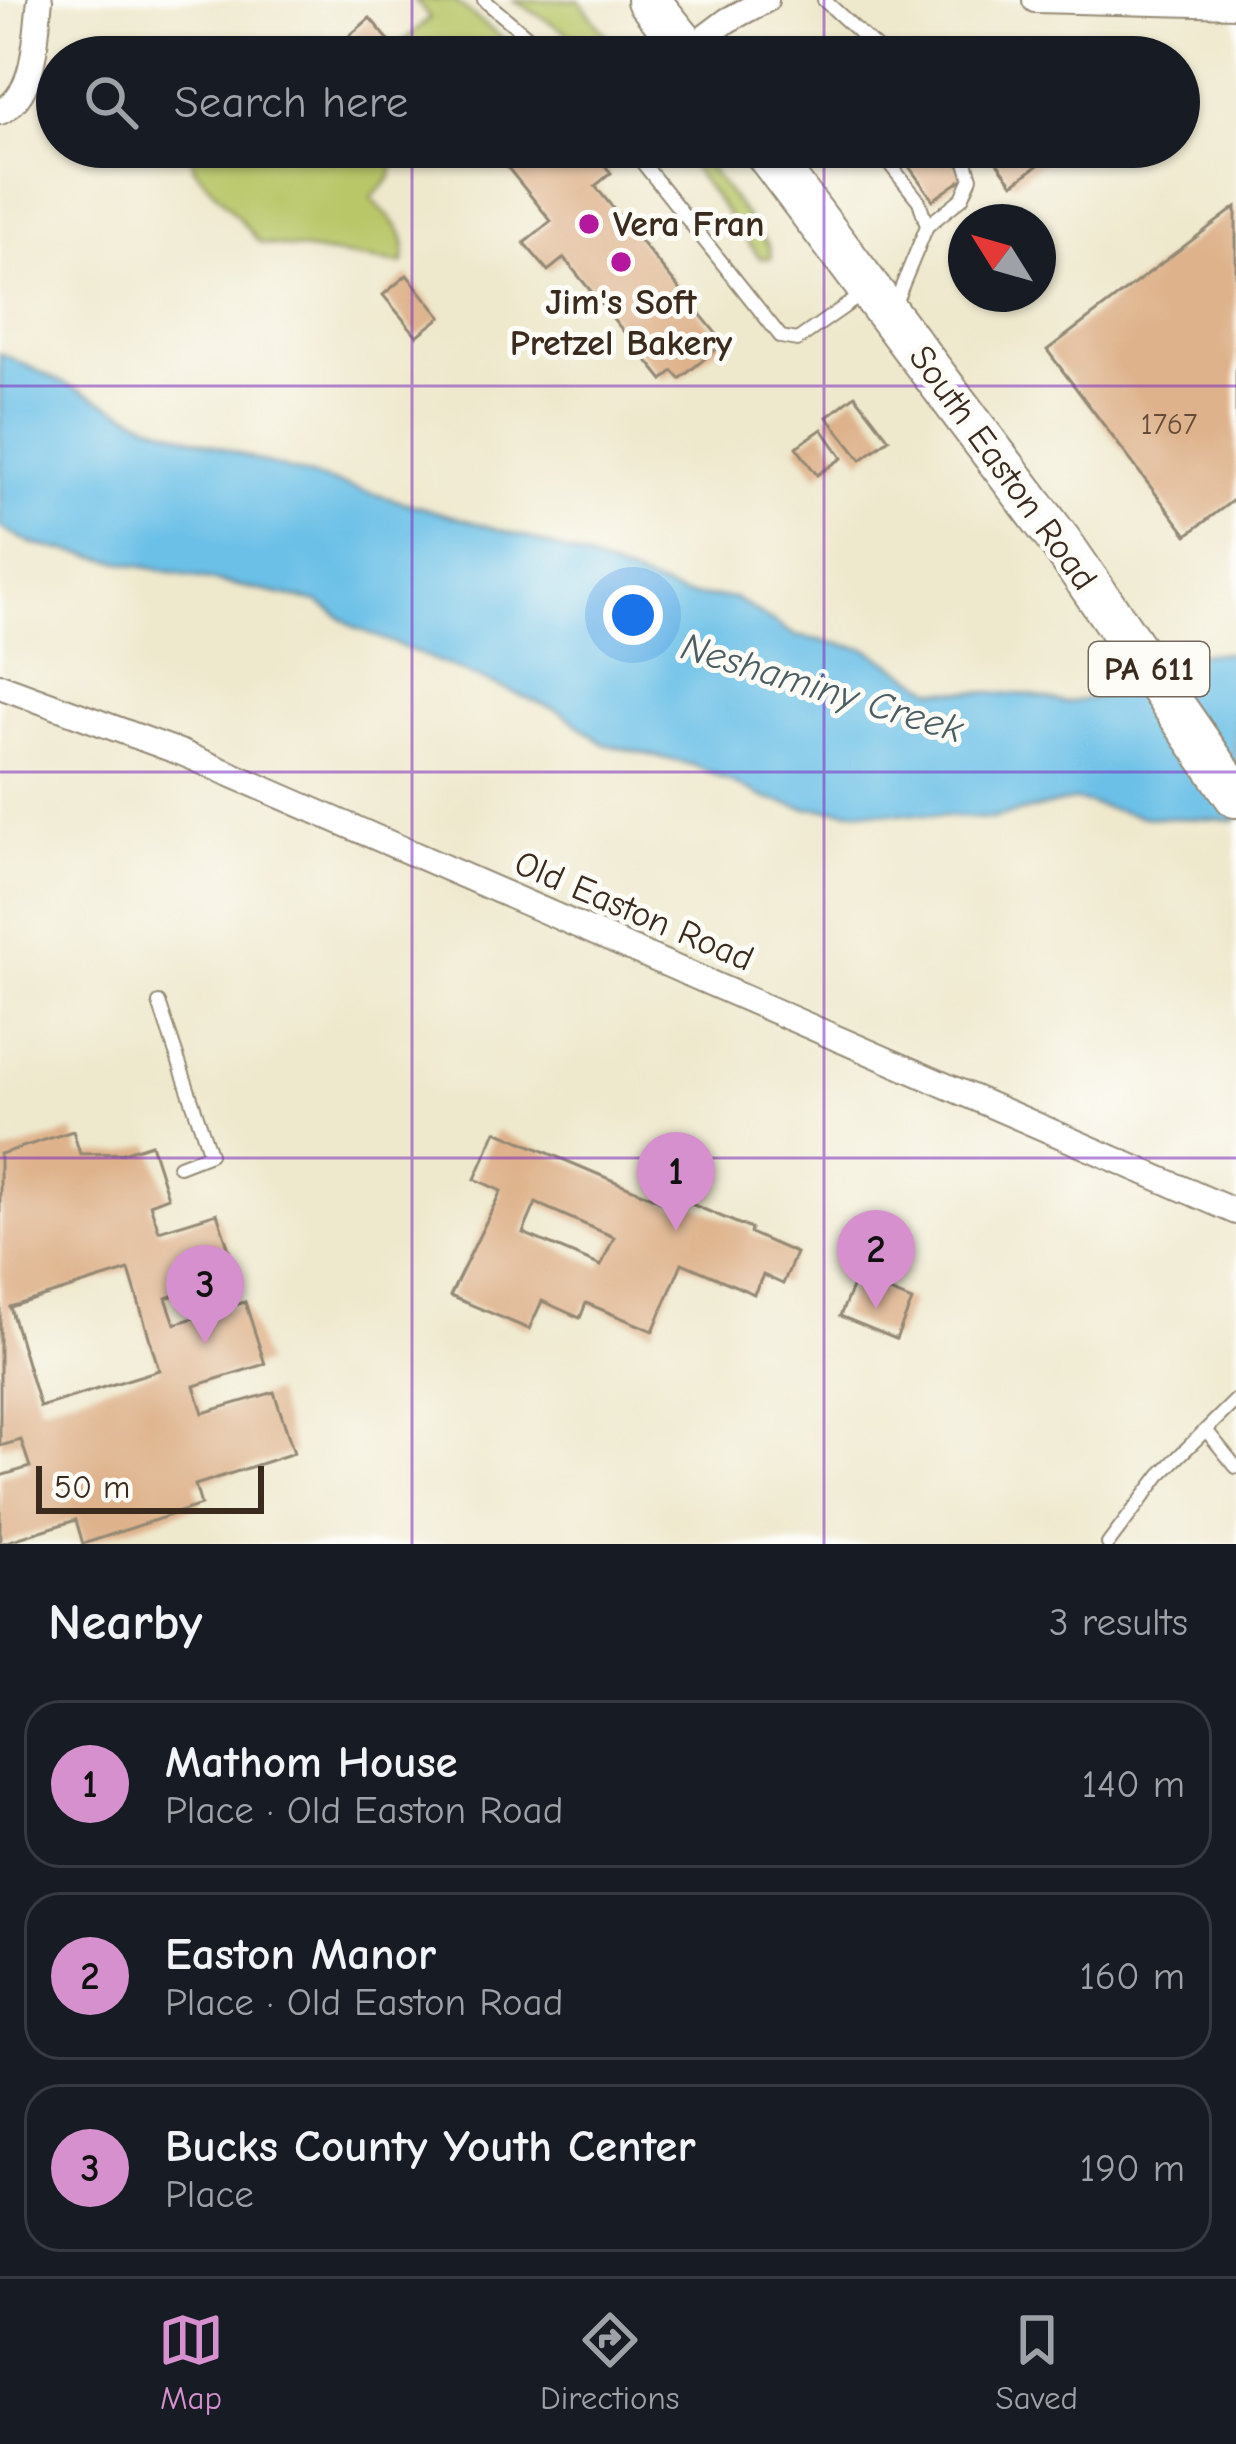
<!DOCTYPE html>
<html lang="en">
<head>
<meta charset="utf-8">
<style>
  body { margin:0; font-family:"Comic Neue",sans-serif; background:#20242c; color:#f1f3f6 }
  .compass { position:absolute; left:948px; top:204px; width:108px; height:108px; border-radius:50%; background:#171b24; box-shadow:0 3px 9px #0004; rotate:307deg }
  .scale { position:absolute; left:36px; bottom:30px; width:228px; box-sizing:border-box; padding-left:12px; border:6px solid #3b2a1e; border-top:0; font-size:33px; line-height:42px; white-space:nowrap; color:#3b2a1e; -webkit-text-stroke:9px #fdfcf7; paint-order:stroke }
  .you { position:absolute; left:633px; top:615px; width:42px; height:42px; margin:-30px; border:9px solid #fff; border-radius:50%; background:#1a73e8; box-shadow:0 0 0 18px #1a73e833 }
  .badge { display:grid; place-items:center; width:78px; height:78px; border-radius:50%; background:#d690ce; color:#111; font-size:39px; font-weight:700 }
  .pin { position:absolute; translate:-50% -99px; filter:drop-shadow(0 3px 6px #0008) }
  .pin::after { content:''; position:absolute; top:63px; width:42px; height:36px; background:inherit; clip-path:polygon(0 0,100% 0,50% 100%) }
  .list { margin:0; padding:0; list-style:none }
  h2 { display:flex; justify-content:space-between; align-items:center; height:156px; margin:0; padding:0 48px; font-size:51px }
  h2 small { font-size:39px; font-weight:400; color:#9ea1a6 }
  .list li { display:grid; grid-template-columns:78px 1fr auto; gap:36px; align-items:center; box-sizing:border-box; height:168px; margin:0 24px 24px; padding:0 24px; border:3px solid #363941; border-radius:36px }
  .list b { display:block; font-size:45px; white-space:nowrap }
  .list p { margin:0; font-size:39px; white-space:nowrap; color:#9ea1a6 }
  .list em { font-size:39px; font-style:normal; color:#9ea1a6 }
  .icon { flex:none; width:66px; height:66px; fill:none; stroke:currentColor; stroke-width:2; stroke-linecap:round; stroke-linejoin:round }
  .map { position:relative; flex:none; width:1236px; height:1544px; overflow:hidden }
  .search { position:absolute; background:#171b24; box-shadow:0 3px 9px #0004; left:36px; right:36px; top:36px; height:132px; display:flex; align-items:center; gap:30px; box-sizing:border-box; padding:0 42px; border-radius:66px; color:#9ea1a6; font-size:45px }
  .sheet { height:732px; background:#171b24 }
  nav { display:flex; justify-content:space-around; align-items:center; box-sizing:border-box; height:168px; border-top:3px solid #363941; background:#171b24; font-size:33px; color:#9ea1a6 }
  nav a { display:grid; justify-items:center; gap:6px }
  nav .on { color:#d690ce }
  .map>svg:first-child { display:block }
  .green { fill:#b9c769; stroke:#7a7844; stroke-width:3 }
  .water { fill:#6ac0e7; stroke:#527582; stroke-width:3 }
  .building { fill:#deb28b; fill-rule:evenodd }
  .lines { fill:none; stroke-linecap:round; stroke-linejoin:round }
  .service-casing { stroke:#948975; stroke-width:16 }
  .minor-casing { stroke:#948975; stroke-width:28 }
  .trunk-casing { stroke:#948975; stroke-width:46 }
  .service { stroke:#fff; stroke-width:12 }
  .minor { stroke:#fff; stroke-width:24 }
  .trunk { stroke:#fff; stroke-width:42 }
  .grid { fill:none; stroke:#7b2cbf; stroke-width:3; stroke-opacity:0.55 }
  .poi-dot { fill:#b5179e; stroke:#fdfcf7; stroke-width:4.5 }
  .labels { text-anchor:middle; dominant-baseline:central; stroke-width:10; stroke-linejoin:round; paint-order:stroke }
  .number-label { font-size:30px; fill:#644c39 }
  .shield { fill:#fdfcf7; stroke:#75695f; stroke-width:3 }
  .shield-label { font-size:33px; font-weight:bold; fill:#3b2a1e }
  .poi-label { font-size:36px; font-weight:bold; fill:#3b2a1e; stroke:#fdfcf7; text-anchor:start }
  .street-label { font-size:36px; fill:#3b2a1e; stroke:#fdfcf7 }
  .water-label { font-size:39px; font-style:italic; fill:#4b5e64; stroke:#fdfcf7 }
</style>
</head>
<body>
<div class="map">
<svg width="1236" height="1544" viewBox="0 0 1236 1544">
  <rect width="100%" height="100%" fill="#fdfcf7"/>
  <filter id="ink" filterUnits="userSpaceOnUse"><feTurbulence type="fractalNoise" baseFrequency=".00833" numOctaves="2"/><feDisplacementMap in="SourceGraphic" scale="24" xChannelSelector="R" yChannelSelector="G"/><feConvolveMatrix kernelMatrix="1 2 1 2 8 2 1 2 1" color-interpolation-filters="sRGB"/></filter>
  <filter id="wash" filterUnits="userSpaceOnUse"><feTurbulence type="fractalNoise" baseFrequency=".004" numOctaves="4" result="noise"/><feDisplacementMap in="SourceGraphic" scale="48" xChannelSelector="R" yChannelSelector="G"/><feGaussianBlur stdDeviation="2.7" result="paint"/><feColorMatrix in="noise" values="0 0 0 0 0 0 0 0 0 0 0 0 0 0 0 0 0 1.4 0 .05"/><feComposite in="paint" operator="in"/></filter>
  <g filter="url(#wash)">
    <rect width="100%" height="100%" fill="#eee8cc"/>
    <!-- green -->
    <g class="green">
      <polygon points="415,0 453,0 526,57 407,57 398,46 430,18"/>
      <polygon points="514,0 579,0 623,57 606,57"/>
      <path d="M 190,147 L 297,147 L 304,155 L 314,147 L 399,147 L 390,179 L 371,198 C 392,221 412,233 402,264 L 260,243 L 194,168 Z"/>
      <polygon points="677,147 693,147 769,246 771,258 760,258"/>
    </g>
    <!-- water -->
    <polygon class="water" points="0,353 148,423 269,464 536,540 683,595 734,598 796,636 867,649 934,690 1031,695 1065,703 1099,697 1191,654 1236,653 1236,820 1144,817 1074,800 990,819 805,808 768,799 693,765 604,744 561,712 356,628 318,602 33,544 0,527"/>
    <g id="blocks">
      <!-- building -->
      <g class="building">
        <polygon points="370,18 403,57 325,57"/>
        <polygon points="491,147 590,147 611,173 595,186 724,343 680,379 673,371 663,380 564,258 548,271 524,243 551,221"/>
        <polygon points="895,147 946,147 967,176 933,200"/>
        <polygon points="985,147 1036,147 1045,160 1013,184"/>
        <polygon points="1236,207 1236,498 1187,535 1047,350"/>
        <polygon points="407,275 441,317 417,336 383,295"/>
        <polygon points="855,395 889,439 861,460 827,417"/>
        <polygon points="822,429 842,458 817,475 796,447"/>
        <path d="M 73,1131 L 80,1154 L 123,1153 L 151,1144 L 168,1197 L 150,1204 L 159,1231 L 217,1213 L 237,1274 L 166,1298 L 175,1324 L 245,1302 L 265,1364 L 194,1386 L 203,1413 L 274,1392 L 294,1453 L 195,1485 L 201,1505 L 83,1544 L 76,1520 L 0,1544 L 0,1476 L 30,1467 L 21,1440 L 0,1446 L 0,1154 ZM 129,1270 L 159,1370 L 40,1407 L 10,1307 Z"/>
        <path d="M 496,1131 L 680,1209 L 684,1201 L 751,1229 L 750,1233 L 796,1253 L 783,1284 L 763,1275 L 754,1294 L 682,1263 L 653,1331 L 586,1303 L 580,1318 L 542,1301 L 529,1329 L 450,1296 L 501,1191 L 475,1179 ZM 536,1203 L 614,1237 L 601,1266 L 523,1233 Z"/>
        <polygon points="856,1278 912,1301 896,1339 840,1316"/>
      </g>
    </g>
  </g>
  <g filter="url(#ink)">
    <use href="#blocks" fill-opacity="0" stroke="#948975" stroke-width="3"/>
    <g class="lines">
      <defs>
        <g id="service">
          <polyline points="484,0 552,57"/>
          <polyline points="824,0 886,57"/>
          <polyline points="630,147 781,337 797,340 864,293"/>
          <polyline points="876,147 919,201 927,226 893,308"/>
          <polyline points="927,226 962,198 971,178 961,147"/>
          <polyline points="159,1003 210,1154 179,1166"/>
          <polyline points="1206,1430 1236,1467"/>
          <polyline points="1108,1544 1160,1475 1236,1400"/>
        </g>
        <g id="minor">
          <polyline points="1035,0 1236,5"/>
          <polyline points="688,50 728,20 766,0"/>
          <path d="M 0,112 C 37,94 35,37 40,0"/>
          <polyline points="0,686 182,753 1236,1212"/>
        </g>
        <g id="trunk">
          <polyline points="648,0 694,57"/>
          <polyline points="762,147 1061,543 1236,796"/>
        </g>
      </defs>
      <!-- service casing -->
      <use href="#service" class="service-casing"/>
      <!-- minor casing -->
      <use href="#minor" class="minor-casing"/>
      <!-- trunk casing -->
      <use href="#trunk" class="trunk-casing"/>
      <!-- service -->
      <use href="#service" class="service"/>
      <!-- minor -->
      <use href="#minor" class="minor"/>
      <!-- trunk -->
      <use href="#trunk" class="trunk"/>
    </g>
  </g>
  <!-- grid -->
  <path class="grid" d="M 412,0 L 412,57M 824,0 L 824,57M 412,147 L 412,1544M 824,147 L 824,1544M 0,386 L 1236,386M 0,772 L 1236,772M 0,1158 L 1236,1158"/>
  <!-- markers -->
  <g class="poi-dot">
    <circle cx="589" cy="224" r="12"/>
    <circle cx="621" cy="262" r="12"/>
  </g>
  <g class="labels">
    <!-- number labels -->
    <g class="number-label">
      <text x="1169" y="424">1767</text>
    </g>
    <!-- shield labels -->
    <rect class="shield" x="1089" y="642" width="120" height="54" rx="9"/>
    <g class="shield-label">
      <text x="1149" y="669">PA 611</text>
    </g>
    <!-- poi labels -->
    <g class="poi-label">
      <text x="613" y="224">Vera Fran</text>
      <text x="621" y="302" text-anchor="middle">Jim's Soft<tspan x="621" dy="41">Pretzel Bakery</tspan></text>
    </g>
    <!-- street labels -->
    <g class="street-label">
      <text transform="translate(1003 468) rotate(54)">South Easton Road</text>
      <text transform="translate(634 911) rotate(23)">Old Easton Road</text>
    </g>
    <!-- water labels -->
    <g class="water-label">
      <text transform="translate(822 688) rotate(17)">Neshaminy Creek</text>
    </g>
  </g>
</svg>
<svg class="compass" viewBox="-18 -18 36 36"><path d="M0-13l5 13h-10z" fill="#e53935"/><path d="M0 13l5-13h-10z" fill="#9ea1a6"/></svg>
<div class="scale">50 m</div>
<div class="you"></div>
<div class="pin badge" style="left:676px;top:1231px">1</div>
<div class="pin badge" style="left:876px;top:1309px">2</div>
<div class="pin badge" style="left:205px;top:1344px">3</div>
<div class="search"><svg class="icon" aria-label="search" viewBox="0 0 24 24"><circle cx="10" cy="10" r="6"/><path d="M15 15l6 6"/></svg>Search here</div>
</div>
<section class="sheet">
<h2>Nearby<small>3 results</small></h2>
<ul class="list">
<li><span class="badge">1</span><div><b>Mathom House</b><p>Place · Old Easton Road</p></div><em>140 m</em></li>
<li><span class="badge">2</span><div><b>Easton Manor</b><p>Place · Old Easton Road</p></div><em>160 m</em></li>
<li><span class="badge">3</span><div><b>Bucks County Youth Center</b><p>Place</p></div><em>190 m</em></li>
</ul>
</section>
<nav>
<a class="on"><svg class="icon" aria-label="map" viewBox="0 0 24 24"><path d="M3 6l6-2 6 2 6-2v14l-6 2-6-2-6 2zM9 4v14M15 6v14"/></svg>Map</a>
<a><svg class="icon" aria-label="directions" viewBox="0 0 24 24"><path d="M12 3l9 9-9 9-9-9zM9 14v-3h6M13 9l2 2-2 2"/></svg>Directions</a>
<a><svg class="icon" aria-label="saved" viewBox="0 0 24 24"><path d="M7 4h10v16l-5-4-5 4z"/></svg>Saved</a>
</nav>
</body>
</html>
